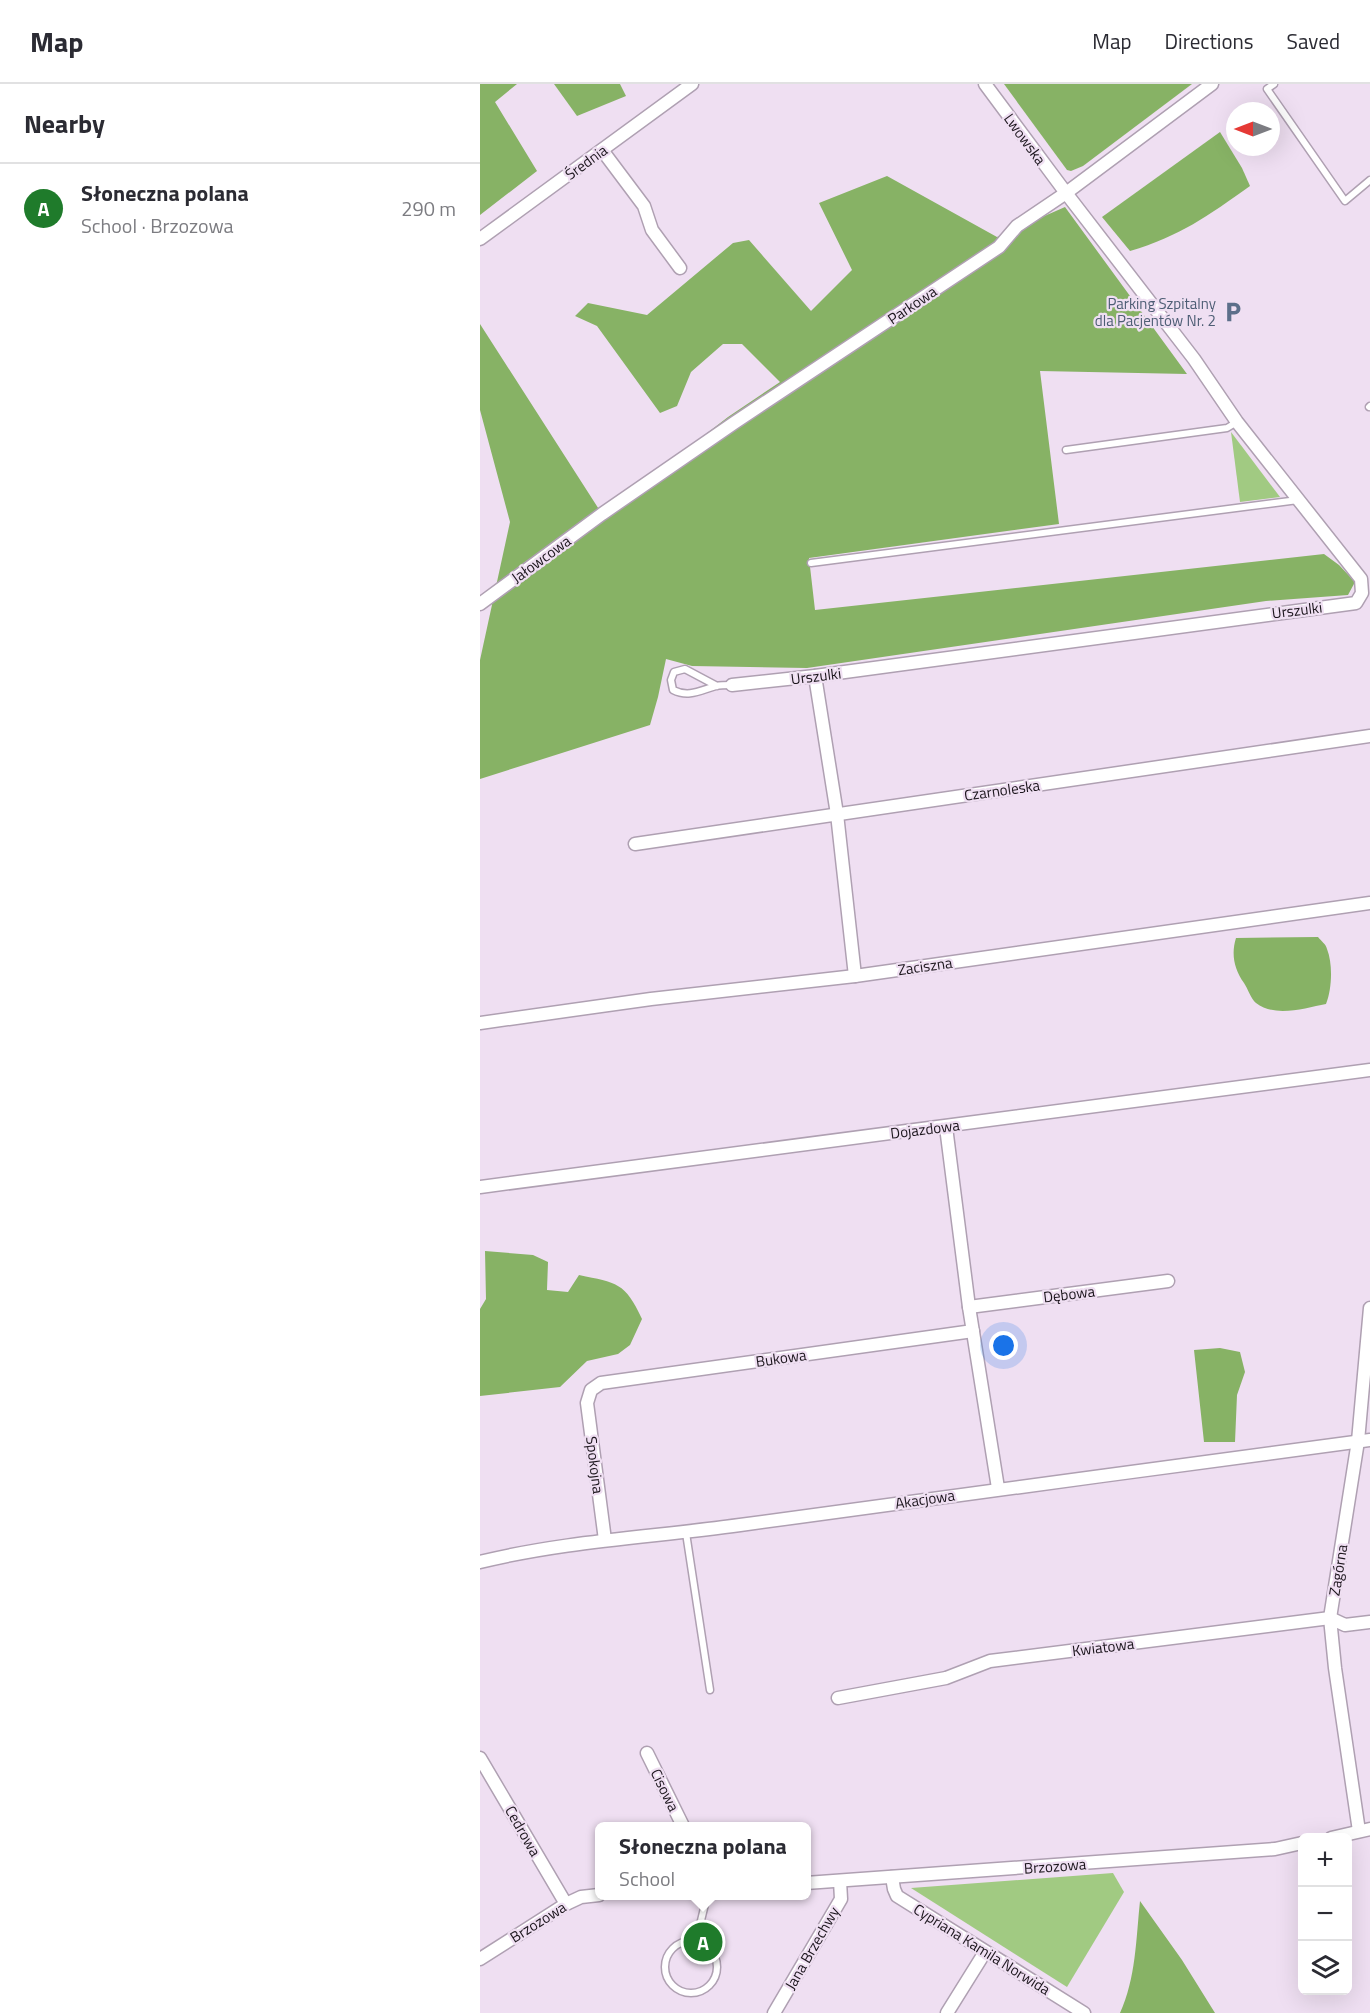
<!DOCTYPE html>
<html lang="en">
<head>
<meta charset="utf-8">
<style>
  body { margin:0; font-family:"Titillium Web",sans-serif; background:#f2f2f3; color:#2b2b33 }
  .controls { position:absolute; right:18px; bottom:18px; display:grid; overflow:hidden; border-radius:9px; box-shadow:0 6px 24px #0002 }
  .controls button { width:54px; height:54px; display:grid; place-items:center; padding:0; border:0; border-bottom:2px solid #e1e1e2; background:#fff; color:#2b2b33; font:30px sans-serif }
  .compass { position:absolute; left:746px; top:18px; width:54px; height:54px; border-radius:50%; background:#fff; box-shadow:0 6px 24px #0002; rotate:270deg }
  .you { position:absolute; left:524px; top:1262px; width:21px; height:21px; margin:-15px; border:4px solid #fff; border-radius:50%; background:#1a73e8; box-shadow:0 0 0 9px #1a73e833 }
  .badge { display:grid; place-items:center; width:39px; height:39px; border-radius:50%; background:#1f7b2b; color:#fff; font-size:20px; font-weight:700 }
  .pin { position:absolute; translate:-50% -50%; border:3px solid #fff; box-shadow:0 2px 6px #0006 }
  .popup { position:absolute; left:115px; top:1738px; width:216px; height:78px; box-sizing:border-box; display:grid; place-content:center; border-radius:9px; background:#fff; filter:drop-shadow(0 2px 4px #0005); font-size:20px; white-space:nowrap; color:#7c7c81 }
  .popup b { font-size:22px; color:#2b2b33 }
  .popup::after { content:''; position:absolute; left:50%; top:100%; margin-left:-12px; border:12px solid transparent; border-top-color:#fff }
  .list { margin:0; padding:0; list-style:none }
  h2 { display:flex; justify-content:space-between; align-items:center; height:78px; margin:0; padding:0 24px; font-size:26px }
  h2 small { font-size:20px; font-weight:400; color:#7c7c81 }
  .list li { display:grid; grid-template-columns:39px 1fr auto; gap:18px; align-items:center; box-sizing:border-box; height:90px; padding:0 24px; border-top:2px solid #e1e1e2 }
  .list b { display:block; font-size:22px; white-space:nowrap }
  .list p { margin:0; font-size:20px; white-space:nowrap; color:#7c7c81 }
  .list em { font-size:20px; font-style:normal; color:#7c7c81 }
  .icon { flex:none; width:33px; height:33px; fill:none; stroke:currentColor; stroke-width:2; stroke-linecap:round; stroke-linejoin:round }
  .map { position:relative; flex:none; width:890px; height:1929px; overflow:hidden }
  header { display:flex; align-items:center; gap:36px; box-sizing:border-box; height:84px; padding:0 30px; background:#fff; border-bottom:2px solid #e1e1e2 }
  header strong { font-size:28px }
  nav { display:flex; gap:33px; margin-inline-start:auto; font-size:21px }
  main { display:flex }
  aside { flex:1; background:#fff }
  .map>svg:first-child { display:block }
  .green { fill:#a1ca82 }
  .forest { fill:#87b265 }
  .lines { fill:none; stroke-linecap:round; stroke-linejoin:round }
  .service-casing { stroke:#afa0b2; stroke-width:9 }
  .minor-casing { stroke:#afa0b2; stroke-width:15 }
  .service { stroke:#fff; stroke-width:6 }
  .minor { stroke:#fff; stroke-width:12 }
  .labels { text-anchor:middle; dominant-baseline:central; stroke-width:4.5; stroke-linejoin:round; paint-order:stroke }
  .street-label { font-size:15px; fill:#1b151c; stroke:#efdff2 }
  .service-label { font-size:15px; fill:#4e5e75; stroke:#efdff2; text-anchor:end }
</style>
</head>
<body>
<header>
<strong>Map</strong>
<nav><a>Map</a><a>Directions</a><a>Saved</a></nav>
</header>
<main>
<aside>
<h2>Nearby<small></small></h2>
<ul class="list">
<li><span class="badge">A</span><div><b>Słoneczna polana</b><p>School · Brzozowa</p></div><em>290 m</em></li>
</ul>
</aside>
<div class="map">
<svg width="890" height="1929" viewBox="0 0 890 1929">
  <rect width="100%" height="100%" fill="#efdff2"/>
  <!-- green -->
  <g class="green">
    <polygon points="751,348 800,413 760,418"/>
    <polygon points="633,1789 644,1808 587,1903 431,1804"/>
  </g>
  <!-- forest -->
  <g class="forest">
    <polygon points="0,0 37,0 15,18 57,87 0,131"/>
    <polygon points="74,0 140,0 146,12 97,32"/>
    <polygon points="524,0 712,0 603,82 591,87 587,86"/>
    <path d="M 740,48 L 762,84 L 770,102 C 728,132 700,152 650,167 L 622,133 Z"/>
    <polygon points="407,92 517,153 585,123 707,290 560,287 579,440 329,474 335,526 844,470 859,481 875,498 868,511 786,517 327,584 212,582 186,575 178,613 170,641 0,695 0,576 30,438 0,326 0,240 122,430 248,333 300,298 262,260 243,260 211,288 197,322 180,329 117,242 95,232 108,219 167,231 253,159 269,156 331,227 372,186 339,119"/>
    <path d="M 838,853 C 841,857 846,860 847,865 C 853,880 852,905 846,920 C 825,924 795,934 776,919 C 771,915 768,905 764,899 C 754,885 751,870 756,854 Z"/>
    <path d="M 5,1167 L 53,1171 L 68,1178 L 67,1206 L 88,1208 L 99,1191 C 137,1199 145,1198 162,1235 L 150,1261 L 138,1270 L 107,1277 L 80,1303 L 0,1312 L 0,1225 L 6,1215 Z"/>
    <polygon points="740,1264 760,1268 765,1288 757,1311 755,1358 724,1358 714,1266"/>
    <path d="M 660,1817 L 702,1876 L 735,1929 L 640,1929 C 656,1894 656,1855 660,1817 Z"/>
  </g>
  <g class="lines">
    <defs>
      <g id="service">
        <polyline points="794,0 787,5 865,117 890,96"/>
        <polyline points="889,323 890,322"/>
        <polyline points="586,366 747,344 757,338"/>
        <polyline points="331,479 818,416"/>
        <path d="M 237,602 L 205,585 L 194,588 L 191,596 L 193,606 C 209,614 221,606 236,602 C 241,601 247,601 252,601"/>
        <polyline points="206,1449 230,1606"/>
        <polyline points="216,1857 227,1812"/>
        <circle cx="211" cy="1883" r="26"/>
      </g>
      <g id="minor">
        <polyline points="122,66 164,122 172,146 200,184"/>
        <polyline points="0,155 212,0"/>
        <polyline points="0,520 122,430 254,339 519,163 537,142 586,109 732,0"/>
        <polyline points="335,592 357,730 375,892"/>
        <polyline points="252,601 335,592 876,519 882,509 881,495 757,338 714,275 586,109 505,0"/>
        <polyline points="155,760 890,652"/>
        <polyline points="0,939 171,915 375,892 890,819"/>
        <polyline points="466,1043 489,1223 518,1404"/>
        <polyline points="0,1103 890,986"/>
        <polyline points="489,1223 688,1197"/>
        <polyline points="125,1456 107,1319 111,1306 121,1299 493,1247"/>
        <path d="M 0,1478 C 85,1457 174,1453 260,1441 C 470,1411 680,1385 890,1356"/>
        <polyline points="358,1614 466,1594 510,1577 850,1534 865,1541 890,1538"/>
        <polyline points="167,1669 203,1742"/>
        <polyline points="0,1674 86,1820"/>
        <polyline points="879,1747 855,1584 850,1534 878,1357 890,1224"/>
        <polyline points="851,1754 890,1745"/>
        <polyline points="412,1793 414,1805 417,1812 604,1929"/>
        <polyline points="326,1799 795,1765 822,1759"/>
        <polyline points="0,1875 86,1820 101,1813 119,1811"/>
        <polyline points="294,1929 361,1815 360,1797"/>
        <polyline points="467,1929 505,1868"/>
      </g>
    </defs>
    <!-- service casing -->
    <use href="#service" class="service-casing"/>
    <!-- minor casing -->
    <use href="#minor" class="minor-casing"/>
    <!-- service -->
    <use href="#service" class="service"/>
    <!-- minor -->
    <use href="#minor" class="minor"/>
  </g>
  <!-- icons -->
  <defs>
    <symbol id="parking-bare" viewBox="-9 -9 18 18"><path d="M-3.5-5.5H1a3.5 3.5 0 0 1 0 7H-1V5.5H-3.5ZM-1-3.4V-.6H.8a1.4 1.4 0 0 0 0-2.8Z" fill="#5c6f8a" stroke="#efdff2" stroke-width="2.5" paint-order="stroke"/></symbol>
  </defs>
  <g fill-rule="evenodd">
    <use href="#parking-bare" x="738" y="213" width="30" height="30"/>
  </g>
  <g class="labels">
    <!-- street labels -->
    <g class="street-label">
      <text transform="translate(545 55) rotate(54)">Lwowska</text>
      <text transform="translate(106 78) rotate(-36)">Średnia</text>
      <text transform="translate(432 221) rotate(-34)">Parkowa</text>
      <text transform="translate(61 475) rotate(-36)">Jałowcowa</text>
      <text transform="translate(817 526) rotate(-7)">Urszulki</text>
      <text transform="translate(336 592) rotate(-7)">Urszulki</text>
      <text transform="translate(522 706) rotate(-8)">Czarnoleska</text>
      <text transform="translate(445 882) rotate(-8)">Zaciszna</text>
      <text transform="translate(445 1045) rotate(-7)">Dojazdowa</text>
      <text transform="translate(589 1210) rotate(-7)">Dębowa</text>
      <text transform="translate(301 1274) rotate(-8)">Bukowa</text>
      <text transform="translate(115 1381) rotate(83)">Spokojna</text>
      <text transform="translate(445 1415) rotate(-8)">Akacjowa</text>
      <text transform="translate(858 1486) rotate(-81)">Zagórna</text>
      <text transform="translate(623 1563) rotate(-7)">Kwiatowa</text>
      <text transform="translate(185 1706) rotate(64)">Cisowa</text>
      <text transform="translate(43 1747) rotate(60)">Cedrowa</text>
      <text transform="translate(575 1782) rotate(-4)">Brzozowa</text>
      <text transform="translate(58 1838) rotate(-32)">Brzozowa</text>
      <text transform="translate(332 1864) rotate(-60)">Jana Brzechwy</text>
      <text transform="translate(502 1865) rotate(32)">Cypriana Kamila Norwida</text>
    </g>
    <!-- service labels -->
    <g class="service-label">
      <text x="736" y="219">Parking Szpitalny<tspan x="736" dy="17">dla Pacjentów Nr. 2</tspan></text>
    </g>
  </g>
</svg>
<div class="controls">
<button>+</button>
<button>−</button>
<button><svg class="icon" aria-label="layers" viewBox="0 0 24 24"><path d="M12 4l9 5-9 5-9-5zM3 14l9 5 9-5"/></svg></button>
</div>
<svg class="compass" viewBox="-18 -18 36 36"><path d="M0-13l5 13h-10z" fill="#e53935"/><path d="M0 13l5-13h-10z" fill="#7c7c81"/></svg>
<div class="you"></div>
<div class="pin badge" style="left:223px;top:1858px">A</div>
<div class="popup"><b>Słoneczna polana</b>School</div>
</div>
</main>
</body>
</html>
